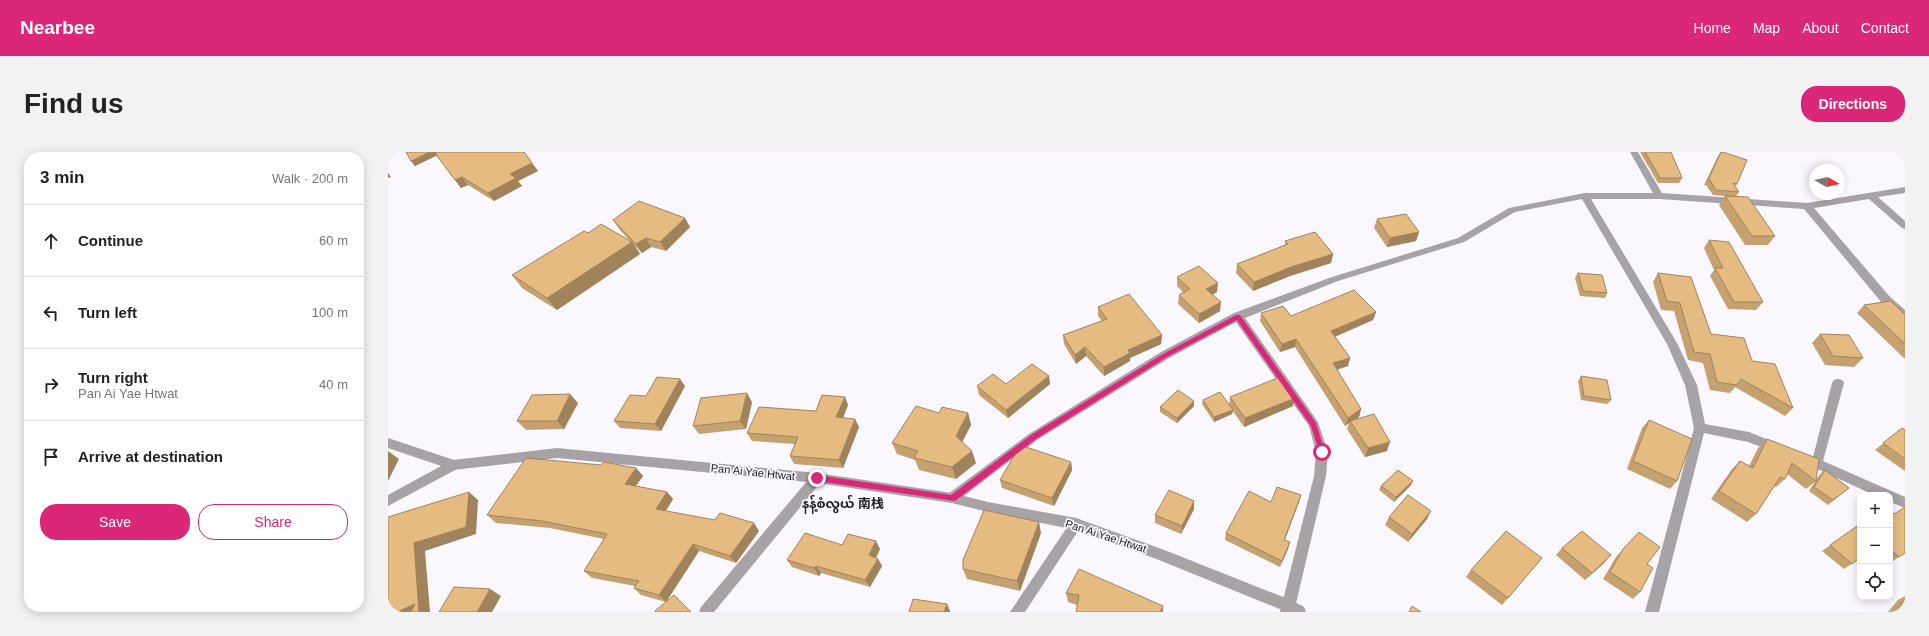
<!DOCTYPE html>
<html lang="en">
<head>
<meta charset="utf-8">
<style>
  body { margin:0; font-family:Arial,"Noto Sans SC","Noto Sans Myanmar",sans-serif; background:#f2f2f2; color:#222 }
  .controls { position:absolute; right:12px; bottom:12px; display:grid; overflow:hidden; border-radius:8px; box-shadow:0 2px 10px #0003 }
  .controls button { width:36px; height:36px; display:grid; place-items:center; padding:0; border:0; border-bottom:1px solid #e0e0e0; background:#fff; color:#222; font:20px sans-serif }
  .compass { position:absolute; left:1421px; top:12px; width:36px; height:36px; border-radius:50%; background:#fff; box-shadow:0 2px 10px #0003; rotate:99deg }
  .stop { position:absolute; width:12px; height:12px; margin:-9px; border:3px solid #db2777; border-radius:50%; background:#fff }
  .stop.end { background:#db2777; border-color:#fff; box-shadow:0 1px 4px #0008 }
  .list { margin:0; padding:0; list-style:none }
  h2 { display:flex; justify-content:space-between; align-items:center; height:52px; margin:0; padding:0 16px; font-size:17px }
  h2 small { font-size:13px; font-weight:400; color:#767676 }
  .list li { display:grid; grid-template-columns:26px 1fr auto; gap:12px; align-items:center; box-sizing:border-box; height:72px; padding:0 16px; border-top:1px solid #e0e0e0 }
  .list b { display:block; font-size:15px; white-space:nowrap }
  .list p { margin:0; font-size:13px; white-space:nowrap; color:#767676 }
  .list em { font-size:13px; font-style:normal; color:#767676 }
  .actions { display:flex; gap:8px; padding:12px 16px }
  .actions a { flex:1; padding:9px 0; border:1px solid #db2777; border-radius:16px; text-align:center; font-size:14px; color:#db2777 }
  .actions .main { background:#db2777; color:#fff }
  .icon { flex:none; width:22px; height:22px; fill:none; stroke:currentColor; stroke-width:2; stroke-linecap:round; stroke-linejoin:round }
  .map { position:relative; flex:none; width:1517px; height:460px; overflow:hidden; border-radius:16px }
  header { display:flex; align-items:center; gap:24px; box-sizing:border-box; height:56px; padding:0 20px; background:#db2777; color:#fff }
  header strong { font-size:19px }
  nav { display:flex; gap:22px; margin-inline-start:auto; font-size:14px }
  .intro { display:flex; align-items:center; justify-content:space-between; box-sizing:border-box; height:96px; padding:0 24px }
  h1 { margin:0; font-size:28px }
  .button { padding:10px 18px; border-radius:16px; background:#db2777; color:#fff; font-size:14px; font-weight:700 }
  main { display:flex; gap:24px; padding:0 24px }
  aside { flex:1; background:#fff; border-radius:16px; box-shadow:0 2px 10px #0003 }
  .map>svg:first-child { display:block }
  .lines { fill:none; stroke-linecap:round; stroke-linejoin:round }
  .minor { fill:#a7a2a5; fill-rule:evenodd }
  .tertiary { fill:#a7a2a5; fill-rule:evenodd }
  .wall { fill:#c5a170 }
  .shaded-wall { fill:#a0835b }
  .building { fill:#e5bb82; stroke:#a0835b }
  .route { fill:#db2777 }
  .labels { text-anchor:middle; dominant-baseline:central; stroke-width:3.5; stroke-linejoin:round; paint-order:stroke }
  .street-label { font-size:11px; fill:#1e1c20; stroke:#fbf7ff }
  .quarter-label { font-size:13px; font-weight:bold; fill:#1e1c20; stroke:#fbf7ff }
</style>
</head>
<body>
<header>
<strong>Nearbee</strong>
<nav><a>Home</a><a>Map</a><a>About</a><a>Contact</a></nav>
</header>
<div class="intro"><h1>Find us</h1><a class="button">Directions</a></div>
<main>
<aside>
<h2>3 min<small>Walk · 200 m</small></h2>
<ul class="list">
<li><svg class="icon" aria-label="ahead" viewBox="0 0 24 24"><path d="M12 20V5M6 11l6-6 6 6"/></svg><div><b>Continue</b></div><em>60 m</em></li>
<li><svg class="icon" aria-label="left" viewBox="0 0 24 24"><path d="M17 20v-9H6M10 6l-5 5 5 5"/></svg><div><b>Turn left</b></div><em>100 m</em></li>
<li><svg class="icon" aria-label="right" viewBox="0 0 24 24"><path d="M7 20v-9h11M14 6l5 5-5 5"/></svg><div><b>Turn right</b><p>Pan Ai Yae Htwat</p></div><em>40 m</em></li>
<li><svg class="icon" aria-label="arrive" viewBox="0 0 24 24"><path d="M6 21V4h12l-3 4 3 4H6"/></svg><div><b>Arrive at destination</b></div></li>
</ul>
<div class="actions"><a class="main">Save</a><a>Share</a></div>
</aside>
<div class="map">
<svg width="1517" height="460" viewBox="0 0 1517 460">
  <rect width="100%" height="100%" fill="#fbf7ff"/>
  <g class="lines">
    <!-- minor -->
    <g class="minor">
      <polygon points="1242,0 1250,0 1274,41 1419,51 1517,35 1517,41 1490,45 1517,69 1517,77 1514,76 1481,47 1426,56 1502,145 1517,158 1517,168 1494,151 1416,57 1271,47 1203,47 1289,191 1309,233 1317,272 1361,280 1393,293 1395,296 1393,299 1389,301 1360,290 1316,281 1271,460 1257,460 1306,276 1297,233 1279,192 1194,47 1127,60 1076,90 950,129 857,166 930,270 940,300 938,324 906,460 892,460 926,324 928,300 921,274 848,170 781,206 649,288 568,350 564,351 560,350 558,346 560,342 641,282 773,200 846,161 944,125 1070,86 1121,56 1197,41 1265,41"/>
      <polygon points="1450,227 1454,228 1456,231 1435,309 1517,345 1517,356 1502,350 1502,343 1486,343 1414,310 1412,307 1414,304 1418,302 1425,305 1444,231 1446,228"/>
      <polygon points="0,286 69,309 71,313 69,317 0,354 0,343 53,314 0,296"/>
      <polygon points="429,321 433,322 435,326 433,330 326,460 311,460 313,455 425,322"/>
      <polygon points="688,366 692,368 694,372 692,376 637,460 622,460 684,368"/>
    </g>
    <!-- tertiary -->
    <polygon class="tertiary" points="169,296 429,321 564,341 600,350 688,366 779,399 905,449 916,455 918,460 899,460 771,408 688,378 600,360 564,351 429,331 169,306 65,318 61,317 59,313 61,309 65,308"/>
  </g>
  <!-- wall -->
  <g class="wall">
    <polygon points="18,0 144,11 150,19 130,29 134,34 106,49 80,33 73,36 49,3 27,14"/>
    <polygon points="1252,0 1283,0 1294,26 1291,31 1270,31"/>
    <polygon points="1333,0 1349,32 1347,34 1351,40 1348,44 1387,84 1380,93 1357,93 1331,53 1337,44 1325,43 1318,33 1316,33 1330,4"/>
    <polygon points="989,67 1031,80 1028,89 999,95 986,76"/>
    <polygon points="225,68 302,75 278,99 263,95 254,101 247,94 252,102 169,158 134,136 124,123 200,81 241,88 231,77"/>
    <polygon points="1321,88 1375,150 1368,158 1340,157 1322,124 1326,118 1316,96"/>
    <polygon points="897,89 945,102 943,111 902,124 865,139 848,121 849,112 897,93"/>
    <polygon points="1190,121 1219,141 1217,146 1192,144 1187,126"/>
    <polygon points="1270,121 1323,182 1364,209 1405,256 1397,264 1347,235 1342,241 1322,238 1315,211 1300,208 1286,159 1273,158 1265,130"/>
    <polygon points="789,125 829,140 824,143 832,159 811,171 790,152 791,143 795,140 789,134"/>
    <polygon points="1476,153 1517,163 1517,207 1469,161"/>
    <polygon points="710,155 774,183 773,192 742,206 742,209 716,224 698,204 688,212 676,192 675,183 714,169 710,164"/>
    <polygon points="988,160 985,168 947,185 962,206 960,214 949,218 973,257 971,265 967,268 999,299 977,305 959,277 961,271 957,274 907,195 892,200 872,169 873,161 903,164"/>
    <polygon points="1432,182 1475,206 1466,215 1437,213 1424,191"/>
    <polygon points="661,224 662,232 620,266 591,243 589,234 618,232"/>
    <polygon points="1193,224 1223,248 1219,252 1193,248 1190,229"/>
    <polygon points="297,234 273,279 232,276 226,269 258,244"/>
    <polygon points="842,245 905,254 856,275 845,259 844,262 826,270 814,252 815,248 841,252"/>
    <polygon points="364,250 358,277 311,282 305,274"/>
    <polygon points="190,251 176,277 138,278 129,269"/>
    <polygon points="460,253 455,266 471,275 455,316 406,312 402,304 407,292 364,289 359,281 428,259"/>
    <polygon points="806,254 789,271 772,260 772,255"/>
    <polygon points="551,261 580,261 583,273 574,290 588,311 568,327 531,318 527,308 509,302 504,291"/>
    <polygon points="1261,268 1289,329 1282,337 1239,317 1254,276"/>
    <polygon points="1514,276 1517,278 1517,319 1487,298"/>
    <polygon points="1379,287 1428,329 1418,337 1399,322 1397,327 1388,335 1386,334 1368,362 1359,370 1323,347 1344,317 1352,309 1361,314 1370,296"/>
    <polygon points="683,310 684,318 666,354 614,336 612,328"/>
    <polygon points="213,313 248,316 255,324 248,334 279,340 285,347 278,359 371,379 348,411 311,399 278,450 253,443 246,436 247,434 204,426 196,419 216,387 162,376 108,371 99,363"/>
    <polygon points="1437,318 1461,336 1440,353 1421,339 1432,322"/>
    <polygon points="1023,333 1006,350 991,338 993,334"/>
    <polygon points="913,343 911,350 897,388 900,397 892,415 837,388 838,381 883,350"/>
    <polygon points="806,349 806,357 793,382 767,371 767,363"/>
    <polygon points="1502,359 1506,362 1517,401 1502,411"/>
    <polygon points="1001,365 1039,367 1020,390 997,373"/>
    <polygon points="1472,372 1472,406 1456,417 1434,399"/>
    <polygon points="1251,380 1259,412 1252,440 1245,447 1215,427 1228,405"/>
    <polygon points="653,381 632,439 579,427 575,417"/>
    <polygon points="454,393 492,397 488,406 490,407 494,414 482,435 433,421 431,424 404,415 399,408"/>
    <polygon points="1174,396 1216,411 1197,428 1168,403"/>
    <polygon points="1154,406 1114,453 1078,425 1083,418"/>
    <polygon points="678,441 775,454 689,453 680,450"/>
    <polygon points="1517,444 1517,460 1500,460 1510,448"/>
  </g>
  <!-- shaded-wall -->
  <g class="shaded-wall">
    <polygon points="42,0 53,0 54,1 27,14 23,9"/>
    <polygon points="144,11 150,19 130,29 134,34 106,49 100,41 122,22"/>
    <polygon points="0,21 3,25 0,26"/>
    <polygon points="74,25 80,33 73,36 67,28"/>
    <polygon points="297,66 302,75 278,99 272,90"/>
    <polygon points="1031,80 1028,89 999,95 1002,86"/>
    <polygon points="258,86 263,95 254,101 248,92"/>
    <polygon points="244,90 252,102 169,158 159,146"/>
    <polygon points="945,102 943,111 902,124 865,139 866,130 903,115"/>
    <polygon points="830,131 829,140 818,146 818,137"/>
    <polygon points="833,150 832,159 811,171 811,162"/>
    <polygon points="988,160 985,168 941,187 943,179"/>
    <polygon points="774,183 773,192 742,206 742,209 716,224 716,215 740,198"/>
    <polygon points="908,187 907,195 892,200 894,192"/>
    <polygon points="697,195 698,204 688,212 687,203"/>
    <polygon points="962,206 960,214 943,219 945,211"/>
    <polygon points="661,224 662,232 620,266 618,258"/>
    <polygon points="292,227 297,234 273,279 267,272"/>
    <polygon points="359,241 364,250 358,277 352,269"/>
    <polygon points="182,242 190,251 176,277 169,269"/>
    <polygon points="457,245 460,253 452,273 448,265"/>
    <polygon points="907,246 905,254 856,275 857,266"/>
    <polygon points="806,249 806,254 789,271 789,266"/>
    <polygon points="973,257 971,265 963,270 962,269 961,271 957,274 960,266"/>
    <polygon points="845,258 844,262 826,270 826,265"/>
    <polygon points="580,261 583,273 571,296 568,284"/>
    <polygon points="467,267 471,275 455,316 451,308"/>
    <polygon points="1002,290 999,299 977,305 980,296"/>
    <polygon points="0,299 11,307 0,329"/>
    <polygon points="584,299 588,311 568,327 564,315"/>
    <polygon points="683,310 684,318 666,354 664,346"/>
    <polygon points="248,316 255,324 244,339 237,332"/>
    <polygon points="1025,329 1023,333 1006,350 1008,345"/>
    <polygon points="81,340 90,348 88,382 37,399 42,460 9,460 26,391"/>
    <polygon points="279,340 285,347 274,364 268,357"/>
    <polygon points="913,343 911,350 894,394 896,388"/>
    <polygon points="806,349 806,357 793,382 794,374"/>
    <polygon points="1043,359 1039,367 1020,390 1024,382"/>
    <polygon points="651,370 653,381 632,439 629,429"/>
    <polygon points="366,371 371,379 348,411 342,404"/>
    <polygon points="488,389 492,397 485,411 481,403"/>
    <polygon points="902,390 900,397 892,415 894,409"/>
    <polygon points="305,392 311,399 278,450 271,443"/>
    <polygon points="1223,403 1216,411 1197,428 1204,421"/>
    <polygon points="490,407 494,414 482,435 477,428"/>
    <polygon points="428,414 433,421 431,424 426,416"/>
    <polygon points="102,437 113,444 104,460 89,460"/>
    <polygon points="559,452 562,459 562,460 556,460"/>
    <polygon points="775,454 775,460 772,460"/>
  </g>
  <!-- building -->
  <g class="building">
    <polygon points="18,0 42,0 23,9"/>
    <polygon points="50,0 136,0 144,11 122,22 128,26 100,41 74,25 67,28 47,1"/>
    <polygon points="1257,0 1283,0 1294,26 1272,26"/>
    <polygon points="1333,0 1335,0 1359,8 1349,32 1345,31 1351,40 1328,38 1322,28 1320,28"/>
    <polygon points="1337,44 1360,45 1387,84 1364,84"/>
    <polygon points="251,49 297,66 272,90 258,86 248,92 225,68"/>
    <polygon points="1018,62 1031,80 1002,86 989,67"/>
    <polygon points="213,72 244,90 159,146 124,123 196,79 200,81"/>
    <polygon points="927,80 945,102 903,115 866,130 849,112 900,92 897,89"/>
    <polygon points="1321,88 1341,90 1375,150 1346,150 1327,116 1335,116"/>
    <polygon points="811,114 830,131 818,137 833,150 811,162 791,143 802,137 789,125"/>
    <polygon points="1190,121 1214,123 1219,141 1195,139"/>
    <polygon points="1270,121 1303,125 1323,182 1356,186 1364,209 1387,212 1405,256 1353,227 1349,233 1329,230 1322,202 1306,200 1292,151 1279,149"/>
    <polygon points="966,138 988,160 943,179 962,206 945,211 973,257 960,266 908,187 894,192 873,161 895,154 903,164"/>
    <polygon points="741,142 774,183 740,198 742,201 716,215 697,195 687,203 675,183 719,167 710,155"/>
    <polygon points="1503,149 1517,163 1517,192 1476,153"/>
    <polygon points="1432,182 1461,183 1475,206 1445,204"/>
    <polygon points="644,212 661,224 618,258 589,234 605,222 618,232"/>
    <polygon points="1193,224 1219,228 1223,248 1196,244"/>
    <polygon points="269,225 292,227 267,272 226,269 242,243 258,244"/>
    <polygon points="892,225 907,246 857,266 842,245"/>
    <polygon points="790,238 806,249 789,266 772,255"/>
    <polygon points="832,240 845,258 826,265 815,248"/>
    <polygon points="359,241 352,269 305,274 313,246"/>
    <polygon points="182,242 169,269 129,269 144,243"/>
    <polygon points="434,243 457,245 448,265 467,267 451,308 402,304 410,285 359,281 371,255 428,259"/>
    <polygon points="528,254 551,261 554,255 580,261 568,284 584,299 564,315 526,306 530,299 504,291"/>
    <polygon points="986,262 1002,290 980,296 962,269"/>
    <polygon points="1261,268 1304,287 1289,329 1245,309"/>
    <polygon points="1514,276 1517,278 1517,307 1495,291"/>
    <polygon points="1379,287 1431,307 1428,329 1404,311 1397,327 1392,325 1368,362 1331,339 1352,309 1365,316"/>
    <polygon points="631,295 638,295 683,310 664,346 612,328"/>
    <polygon points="138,306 213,313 216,310 248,316 237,332 279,340 268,357 327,368 332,361 366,371 342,404 305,392 271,443 246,436 251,429 196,419 219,382 154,369 99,363"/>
    <polygon points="1010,318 1025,329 1008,345 993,334"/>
    <polygon points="1437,318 1461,336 1445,348 1426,335"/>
    <polygon points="889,335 913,343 896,388 902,390 894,409 838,381 861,339 883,350"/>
    <polygon points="781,338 806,349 794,374 767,363"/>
    <polygon points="81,340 78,375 26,391 31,460 23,460 27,452 9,460 0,460 0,365"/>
    <polygon points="1020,343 1043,359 1024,382 1001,365"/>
    <polygon points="1517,355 1517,401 1511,405 1502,397 1502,359 1506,362"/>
    <polygon points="596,358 651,370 629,429 575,417 575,408"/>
    <polygon points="1472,372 1472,406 1464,412 1442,393"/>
    <polygon points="1118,379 1154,406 1120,446 1083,418"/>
    <polygon points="1194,379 1223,403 1204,421 1174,396"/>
    <polygon points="1251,380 1272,395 1259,412 1265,416 1252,440 1222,420 1235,397"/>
    <polygon points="417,381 454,393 460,382 488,389 481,403 490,407 477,428 428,414 426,416 399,408"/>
    <polygon points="691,417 775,454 772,460 688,460 691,443 678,441"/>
    <polygon points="66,435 102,437 89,460 51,460"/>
    <polygon points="286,443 303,460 268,460 267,459"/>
    <polygon points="525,447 559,452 556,460 521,460"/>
    <polygon points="1517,447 1517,460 1507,460"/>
    <polygon points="1024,454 1033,460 1021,460"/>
  </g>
  <!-- route -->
  <polygon class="route" points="848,163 852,163 928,271 937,300 936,302 932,302 923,274 849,168 779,205 648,287 567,349 429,329 425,326 429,323 563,343 643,283 775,202"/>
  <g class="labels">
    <!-- street labels -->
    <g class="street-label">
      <text transform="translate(365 320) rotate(6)">Pan Ai Yae Htwat</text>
      <text transform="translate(718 384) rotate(18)">Pan Ai Yae Htwat</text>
    </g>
    <!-- quarter labels -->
    <g class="quarter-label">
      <text x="455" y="351">နန့်စံလွယ် 南栈</text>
    </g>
  </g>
</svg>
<div class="controls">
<button>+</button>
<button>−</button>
<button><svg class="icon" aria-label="locate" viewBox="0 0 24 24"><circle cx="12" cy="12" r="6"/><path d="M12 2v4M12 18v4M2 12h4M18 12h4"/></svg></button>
</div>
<svg class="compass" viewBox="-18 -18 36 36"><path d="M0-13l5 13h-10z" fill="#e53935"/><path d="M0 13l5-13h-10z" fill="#767676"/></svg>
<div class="stop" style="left:934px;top:300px"></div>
<div class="stop end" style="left:429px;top:326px"></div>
</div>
</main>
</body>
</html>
